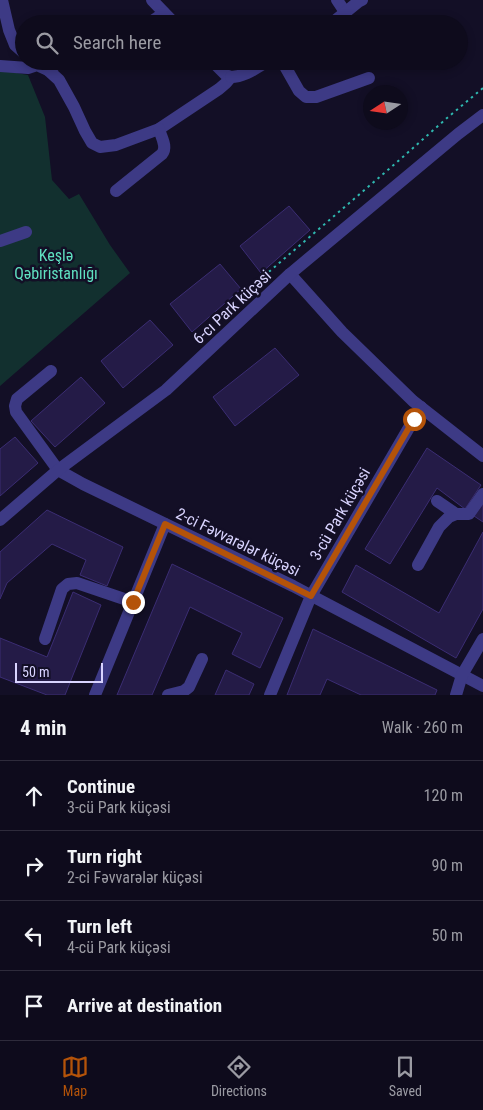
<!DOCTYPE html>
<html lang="en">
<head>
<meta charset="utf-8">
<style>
  body { margin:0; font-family:"Roboto Condensed",sans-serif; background:#1c1929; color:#f1f3f6 }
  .compass { position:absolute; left:363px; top:85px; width:45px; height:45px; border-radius:50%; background:#0e0b1c; box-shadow:0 2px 8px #0003; rotate:258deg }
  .scale { position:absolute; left:15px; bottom:12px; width:88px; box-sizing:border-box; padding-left:5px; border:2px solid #d9d4ff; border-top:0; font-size:14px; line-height:18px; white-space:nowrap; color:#d9d4ff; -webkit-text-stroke:4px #130f26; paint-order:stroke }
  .stop { position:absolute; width:15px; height:15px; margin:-11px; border:4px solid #b45309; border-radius:50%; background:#fff }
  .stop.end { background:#b45309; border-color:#fff; box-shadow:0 1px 5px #0008 }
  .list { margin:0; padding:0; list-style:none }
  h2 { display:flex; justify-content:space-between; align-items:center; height:65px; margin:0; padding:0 20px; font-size:21px }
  h2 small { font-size:16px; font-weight:400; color:#9b9ba3 }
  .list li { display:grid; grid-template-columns:32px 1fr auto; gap:15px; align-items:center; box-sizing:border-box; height:70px; padding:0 20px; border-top:1px solid #2e2b3b }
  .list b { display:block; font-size:19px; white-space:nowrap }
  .list p { margin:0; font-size:16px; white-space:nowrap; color:#9b9ba3 }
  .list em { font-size:16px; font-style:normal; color:#9b9ba3 }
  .icon { flex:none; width:28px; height:28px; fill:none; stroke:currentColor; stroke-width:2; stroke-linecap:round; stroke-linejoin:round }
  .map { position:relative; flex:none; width:483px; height:695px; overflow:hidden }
  .search { position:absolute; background:#0e0b1c; box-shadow:0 2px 8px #0003; left:15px; right:15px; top:15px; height:55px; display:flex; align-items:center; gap:12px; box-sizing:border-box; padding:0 18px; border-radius:28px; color:#9b9ba3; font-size:19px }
  .sheet { height:345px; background:#0e0b1c }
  nav { display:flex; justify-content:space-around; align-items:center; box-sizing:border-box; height:70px; border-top:1px solid #2e2b3b; background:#0e0b1c; font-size:14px; color:#9b9ba3 }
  nav a { display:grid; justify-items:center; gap:2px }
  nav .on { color:#b45309 }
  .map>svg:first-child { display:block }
  .green { fill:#12302f }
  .building { fill:#241b47; stroke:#3b2d73 }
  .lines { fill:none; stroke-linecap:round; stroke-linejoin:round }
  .path { stroke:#2fb8b0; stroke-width:2; stroke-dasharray:2.5 4; stroke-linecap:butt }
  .minor { stroke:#3d3a85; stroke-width:12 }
  .route { stroke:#b45309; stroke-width:6 }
  .labels { text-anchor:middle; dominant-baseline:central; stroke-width:5; stroke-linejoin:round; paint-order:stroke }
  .park-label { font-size:16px; fill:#5fe0c0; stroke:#130f26 }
  .street-label { font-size:16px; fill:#d9d4ff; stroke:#130f26 }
</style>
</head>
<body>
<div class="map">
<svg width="483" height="695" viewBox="0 0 483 695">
  <rect width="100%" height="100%" fill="#130f26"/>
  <!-- green -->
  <polygon class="green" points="0,70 28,75 45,117 52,180 69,199 79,194 110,245 130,273 0,386"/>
  <!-- building -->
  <g class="building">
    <polygon points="289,206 310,230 261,273 240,246"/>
    <polygon points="220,264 241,289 192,332 170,304"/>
    <polygon points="150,320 173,345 123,388 101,361"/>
    <polygon points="275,348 299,375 235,426 213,397"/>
    <polygon points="81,377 105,403 55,447 31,421"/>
    <polygon points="15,437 38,463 0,496 0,449"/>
    <polygon points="427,448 481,485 465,509 437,488 390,564 365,549"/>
    <polygon points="483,502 483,522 474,516"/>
    <polygon points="47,510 123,547 107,586 80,575 86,560 52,544 7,583 0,599 0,552"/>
    <polygon points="483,532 483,609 456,658 342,592 356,565 439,613"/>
    <polygon points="172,564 283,618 260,668 232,654 242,633 190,607 152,695 117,695"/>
    <polygon points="73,592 101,605 65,695 47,695 0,677 0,638 47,657"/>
    <polygon points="313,629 437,690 435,695 361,695 327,679 320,695 287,695"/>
    <polygon points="226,670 254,684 249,695 215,695"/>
  </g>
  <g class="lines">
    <!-- path -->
    <polyline class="path" points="264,276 396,163 447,118 483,88"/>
    <!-- minor -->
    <g class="minor">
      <polyline points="2,0 9,30 15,45 24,53"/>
      <polyline points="152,0 175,24"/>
      <polyline points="337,0 345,12"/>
      <polyline points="148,24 164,13"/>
      <polyline points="331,24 358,2 362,0"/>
      <polyline points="212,61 226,75 231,77"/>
      <polyline points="282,61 299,91 306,97 316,97 369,78"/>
      <polyline points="0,66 28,68 37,65 48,70 61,61"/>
      <polyline points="48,70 59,80 74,107 85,131 92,143 100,147 116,145 159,129 219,89 226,83 231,77"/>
      <path d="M 231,77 C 245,77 256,68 268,61"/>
      <path d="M 116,191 L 162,154 C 168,147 161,137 159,129"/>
      <polyline points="0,241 26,232"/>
      <polyline points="290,274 342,332 413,401 483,456"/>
      <polyline points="51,371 17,399 15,406 16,412 58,470 83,484 293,586 483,686"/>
      <polyline points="437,501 456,514"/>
      <polyline points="0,520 58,470 166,390 290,274 458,134 483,115"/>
      <polyline points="418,565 439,527 449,517 456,514 469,514 471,511 483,494"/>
      <polyline points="45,639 62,589 68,584 77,583 133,602"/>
      <polyline points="95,695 165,524"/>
      <polyline points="168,695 184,691 189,687 202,659"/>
      <polyline points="270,695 311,596 421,407"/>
      <polyline points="456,695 462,675 483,639"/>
    </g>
  </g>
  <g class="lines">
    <!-- route -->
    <polyline class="route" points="133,602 165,524 311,596 414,419"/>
  </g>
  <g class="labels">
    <!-- park labels -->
    <g class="park-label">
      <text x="56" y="255">Keşlə<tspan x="56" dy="18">Qəbiristanlığı</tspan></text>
    </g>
    <!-- street labels -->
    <g class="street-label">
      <text transform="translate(232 307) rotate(-43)">6-cı Park küçəsi</text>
      <text transform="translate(340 514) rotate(-60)">3-cü Park küçəsi</text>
      <text transform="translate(238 542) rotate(26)">2-ci Fəvvarələr küçəsi</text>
    </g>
  </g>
</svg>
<svg class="compass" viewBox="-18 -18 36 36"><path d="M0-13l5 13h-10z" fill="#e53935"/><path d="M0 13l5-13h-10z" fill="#9b9ba3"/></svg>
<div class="scale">50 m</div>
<div class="stop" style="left:414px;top:419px"></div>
<div class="stop end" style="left:133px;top:602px"></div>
<div class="search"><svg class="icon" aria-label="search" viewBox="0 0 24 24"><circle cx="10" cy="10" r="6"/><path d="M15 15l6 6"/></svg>Search here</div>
</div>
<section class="sheet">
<h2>4 min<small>Walk · 260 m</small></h2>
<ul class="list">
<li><svg class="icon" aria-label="ahead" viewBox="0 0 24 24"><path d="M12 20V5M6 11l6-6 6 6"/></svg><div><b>Continue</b><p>3-cü Park küçəsi</p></div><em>120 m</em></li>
<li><svg class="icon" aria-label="right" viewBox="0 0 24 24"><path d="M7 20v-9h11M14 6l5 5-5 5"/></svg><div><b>Turn right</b><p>2-ci Fəvvarələr küçəsi</p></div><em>90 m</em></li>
<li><svg class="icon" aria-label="left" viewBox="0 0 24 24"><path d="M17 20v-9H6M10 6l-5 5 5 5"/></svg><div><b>Turn left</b><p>4-cü Park küçəsi</p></div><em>50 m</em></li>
<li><svg class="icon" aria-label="arrive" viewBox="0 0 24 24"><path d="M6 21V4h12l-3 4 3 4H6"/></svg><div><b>Arrive at destination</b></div></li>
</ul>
</section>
<nav>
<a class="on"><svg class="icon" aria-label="map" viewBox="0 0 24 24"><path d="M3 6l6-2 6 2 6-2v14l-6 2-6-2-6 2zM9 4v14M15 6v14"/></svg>Map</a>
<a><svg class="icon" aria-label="directions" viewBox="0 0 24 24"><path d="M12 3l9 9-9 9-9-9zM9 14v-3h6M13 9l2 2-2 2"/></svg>Directions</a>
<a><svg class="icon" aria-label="saved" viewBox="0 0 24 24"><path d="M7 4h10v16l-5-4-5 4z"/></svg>Saved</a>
</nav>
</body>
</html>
